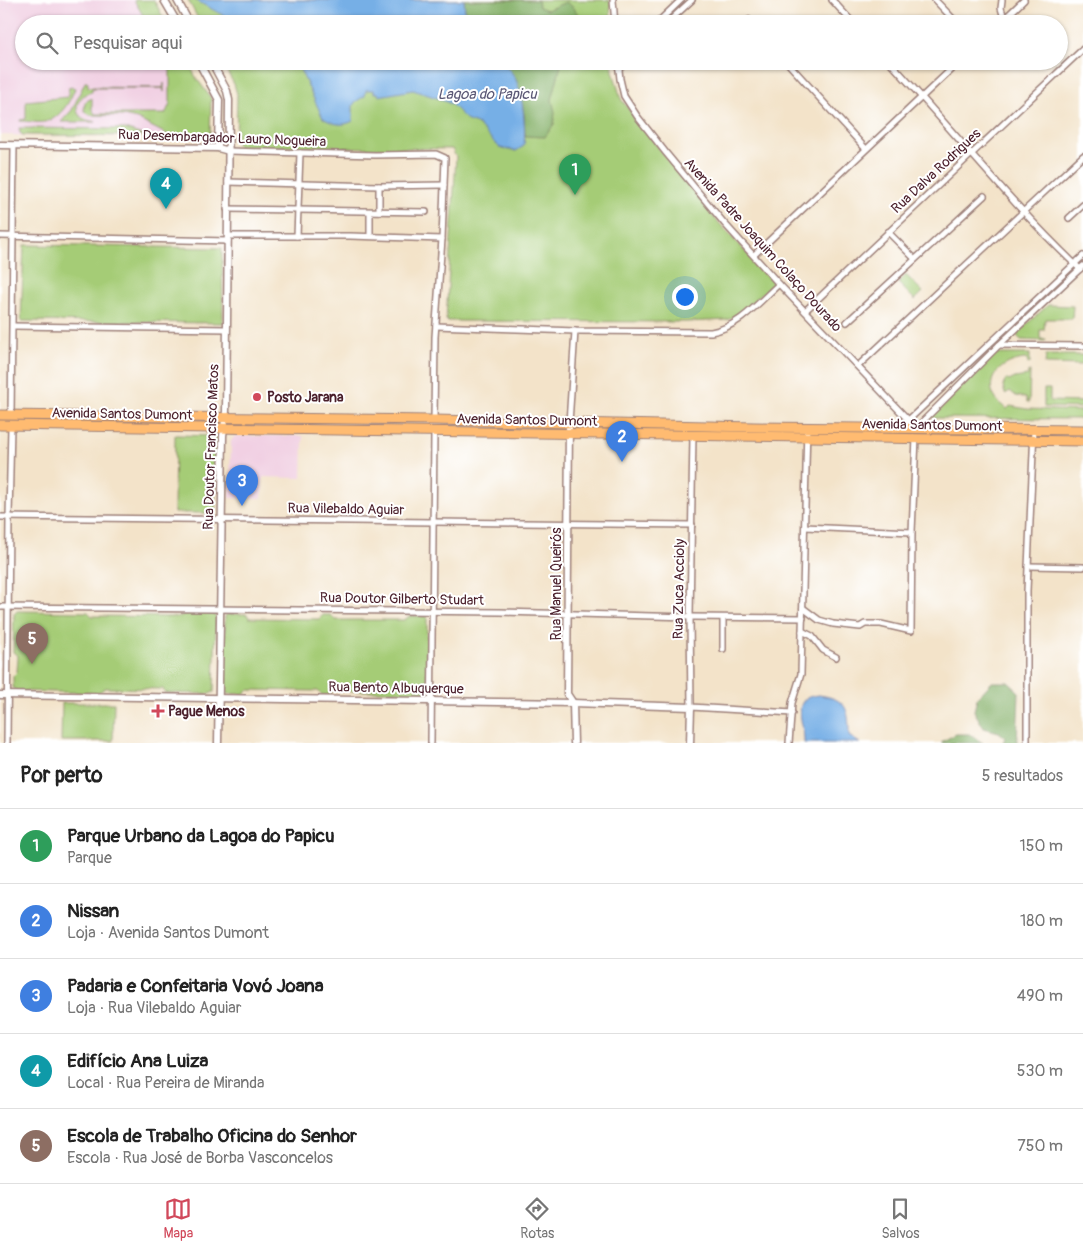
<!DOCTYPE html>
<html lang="pt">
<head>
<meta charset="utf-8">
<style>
  body { margin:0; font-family:Pangolin,sans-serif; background:#f6f6f6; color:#222 }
  .you { position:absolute; left:684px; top:296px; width:18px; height:18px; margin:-12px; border:4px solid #fff; border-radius:50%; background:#1a73e8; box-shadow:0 0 0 8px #1a73e833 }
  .badge { display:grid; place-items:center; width:32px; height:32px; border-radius:50%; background:#d1495b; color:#fff; font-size:16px; font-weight:700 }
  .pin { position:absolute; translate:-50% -41px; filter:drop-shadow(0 1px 2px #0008) }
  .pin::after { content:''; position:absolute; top:26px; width:18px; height:15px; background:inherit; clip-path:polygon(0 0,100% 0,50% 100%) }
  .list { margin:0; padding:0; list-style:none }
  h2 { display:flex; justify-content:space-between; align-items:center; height:65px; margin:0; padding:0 20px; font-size:21px }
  h2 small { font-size:16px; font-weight:400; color:#767676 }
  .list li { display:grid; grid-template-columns:32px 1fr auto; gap:15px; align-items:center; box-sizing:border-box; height:75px; padding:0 20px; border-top:1px solid #e0e0e0 }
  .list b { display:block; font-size:19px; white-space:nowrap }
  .list p { margin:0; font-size:16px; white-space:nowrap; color:#767676 }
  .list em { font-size:16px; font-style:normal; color:#767676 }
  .icon { flex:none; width:28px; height:28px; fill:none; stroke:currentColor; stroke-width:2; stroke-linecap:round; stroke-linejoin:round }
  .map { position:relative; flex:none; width:1083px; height:743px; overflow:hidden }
  .search { position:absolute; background:#fff; box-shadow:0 1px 4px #0004; left:15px; right:15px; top:15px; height:55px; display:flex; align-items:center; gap:12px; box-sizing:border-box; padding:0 18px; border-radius:28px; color:#767676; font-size:19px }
  .sheet { height:440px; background:#fff }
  nav { display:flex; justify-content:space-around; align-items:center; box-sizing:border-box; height:70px; border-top:1px solid #e0e0e0; background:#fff; font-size:14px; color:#767676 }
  nav a { display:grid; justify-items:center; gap:2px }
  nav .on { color:#d1495b }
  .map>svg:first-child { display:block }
  .built { fill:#f1d0e3 }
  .green { fill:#a5cc76; stroke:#787650 }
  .forest { fill:#84b067; stroke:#676849 }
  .water { fill:#76afe6; stroke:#606788 }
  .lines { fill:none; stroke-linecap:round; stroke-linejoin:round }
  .minor-casing { stroke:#9e817a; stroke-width:8 }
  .tertiary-casing { stroke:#9e817a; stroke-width:9 }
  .primary-casing { stroke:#9e817a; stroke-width:11 }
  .minor { stroke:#fff; stroke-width:5 }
  .tertiary { stroke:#fff; stroke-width:6 }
  .primary { stroke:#ffbb71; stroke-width:9 }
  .poi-dot { fill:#d1495b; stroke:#fff; stroke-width:2 }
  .labels { text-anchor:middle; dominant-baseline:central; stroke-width:4; stroke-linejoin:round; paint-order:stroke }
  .street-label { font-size:14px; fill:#4a1f2b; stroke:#fff }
  .poi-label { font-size:14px; font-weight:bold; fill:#4a1f2b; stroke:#fff; text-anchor:start }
  .water-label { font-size:15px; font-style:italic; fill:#5c5976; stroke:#fff }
</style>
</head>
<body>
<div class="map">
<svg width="1083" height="743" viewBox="0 0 1083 743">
  <rect width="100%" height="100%" fill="#fff"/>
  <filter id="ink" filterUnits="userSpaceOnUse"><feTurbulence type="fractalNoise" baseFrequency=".02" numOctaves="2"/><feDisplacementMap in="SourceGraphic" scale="10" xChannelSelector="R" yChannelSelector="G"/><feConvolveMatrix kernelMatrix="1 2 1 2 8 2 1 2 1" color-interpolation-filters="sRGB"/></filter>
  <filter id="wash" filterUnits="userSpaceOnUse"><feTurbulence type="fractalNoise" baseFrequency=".0096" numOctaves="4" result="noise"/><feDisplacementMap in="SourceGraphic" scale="20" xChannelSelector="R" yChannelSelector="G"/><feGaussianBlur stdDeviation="1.12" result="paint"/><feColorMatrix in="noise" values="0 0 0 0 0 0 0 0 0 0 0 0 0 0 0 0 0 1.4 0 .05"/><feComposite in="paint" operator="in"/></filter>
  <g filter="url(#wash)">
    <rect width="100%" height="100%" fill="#f3e3c9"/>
    <!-- built -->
    <g class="built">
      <polygon points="0,0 154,0 166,24 24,24 24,61 187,61 197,79 211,98 211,136 209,138 0,135"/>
      <polygon points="235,436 303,436 302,478 263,477 262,498 230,498 231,441"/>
    </g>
    <!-- green -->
    <g class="green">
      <polygon points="134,0 154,0 165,21 163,23 159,17 161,24 158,24 154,18 156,24 151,22 148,24"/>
      <polygon points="188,0 610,0 611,24 201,24"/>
      <polygon points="169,61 187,61 197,79 211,98 210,137 172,137 137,119 123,116 90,115 84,111 85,102 92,98 92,109 95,114 165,114 170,104 170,66"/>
      <polygon points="221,61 612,61 613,71 621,99 635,118 711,214 774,283 736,316 727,320 687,322 448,321 446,319 456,157 452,149 238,146 236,144 237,94 234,84"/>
      <path d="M 85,82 L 88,82 L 88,87 L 163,88 L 164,83 L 164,92 L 163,88 L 92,88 L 92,92 C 79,94 70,111 84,119 C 88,121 93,121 96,122 L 61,122 L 72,110 Z"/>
      <path d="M 69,87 L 75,88 C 71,100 61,117 48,121 C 40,124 29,121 20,121 L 20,120 L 26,119 L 26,101 L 68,97 Z"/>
      <polygon points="19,128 125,129 145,136 23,135 20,133"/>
      <polygon points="24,245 222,248 223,323 21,321"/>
      <polygon points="906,275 923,292 915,300 898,283"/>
      <polygon points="1048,305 1073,306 1072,319 1045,319 1044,330 1040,330 1040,339 1046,339 1045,341 1021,340 1017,336 1018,332"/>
      <path d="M 996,354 L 1030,354 L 1030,363 L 1028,364 L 1027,359 C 996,360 976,389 1007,409 L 1010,406 L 1027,409 L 1083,411 L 1083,419 L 933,418 L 932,415 Z"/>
      <polygon points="1046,355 1083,355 1083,365 1045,364"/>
      <polygon points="1028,372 1030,372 1029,402 1027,402 1026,398 1016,396 1010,391 1005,394 1003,386 1006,379 1009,381 1015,378 1028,376"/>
      <polygon points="1044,389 1050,389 1050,401 1083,402 1083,408 1044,407"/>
      <polygon points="175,435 217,436 215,513 174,513"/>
      <polygon points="17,611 88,612 92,616 180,617 186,612 213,612 216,618 214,692 209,694 165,693 163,689 105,688 98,693 15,691 13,687 13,676 17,672 18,656 13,652 14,614"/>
      <polygon points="227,614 247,614 249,618 319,619 323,615 331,615 335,620 404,620 410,616 427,616 427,694 425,697 404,696 399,691 333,691 329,695 322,695 318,691 248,690 244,694 227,694 224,689 225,616"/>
      <polygon points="62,703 114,703 113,741 61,741"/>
    </g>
    <!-- forest -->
    <g class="forest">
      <polygon points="464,0 538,0 539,7 547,10 566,2 574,8 580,18 578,24 466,24"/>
      <polygon points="501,61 562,61 552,100 555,112 554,124 545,137 525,136 524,114 515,78"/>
      <polygon points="992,682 1008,682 1019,692 1017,743 1003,743 1005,737 999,732 984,728 974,711 977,698"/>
      <polygon points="956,734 969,734 983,743 942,743 941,742"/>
    </g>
    <!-- water -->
    <g class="water">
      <polygon points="195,0 464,0 466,24 249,24 230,19"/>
      <path d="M 296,61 L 501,61 C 505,65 509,69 512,73 C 523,87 526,128 524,146 L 516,151 L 500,148 L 477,124 L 468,121 L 451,104 L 440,99 L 413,90 L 379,96 L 378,93 L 374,93 L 374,90 L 366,90 L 365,96 L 355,102 L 353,106 L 353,121 C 342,127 333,124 323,118 Z"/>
      <path d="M 819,695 C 848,699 849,710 849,736 L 860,743 L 804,743 C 805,723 788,697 819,695 Z"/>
    </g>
  </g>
  <g filter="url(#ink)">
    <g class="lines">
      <defs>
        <g id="minor">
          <polyline points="613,0 615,24"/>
          <polyline points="832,0 854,24"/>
          <polyline points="935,0 958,24"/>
          <polyline points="1002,0 1001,8 1004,18"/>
          <polyline points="749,20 752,24"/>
          <polyline points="656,24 681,0"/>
          <polyline points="666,24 692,0"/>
          <polyline points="999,24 1024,0"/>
          <polyline points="618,61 620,79 624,96 637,116 666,153 724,223 779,284 916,428 999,345 1083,266"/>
          <polyline points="786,61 865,148"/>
          <path d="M 889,61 C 953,130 1011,204 1080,269"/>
          <polyline points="619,69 627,61"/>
          <polyline points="229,151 375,155 436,154 445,158 442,239 435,337 434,420"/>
          <polyline points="228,182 379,186 444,185"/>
          <polyline points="227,209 426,212"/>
          <polyline points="379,211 379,186"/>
          <polyline points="1069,218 1083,205"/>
          <polyline points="888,232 915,259"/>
          <polyline points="0,236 228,241"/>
          <polyline points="228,236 350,236 442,239"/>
          <polyline points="297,236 300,153"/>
          <polyline points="370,236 370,212"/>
          <polyline points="754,255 960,61"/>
          <polyline points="805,311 1083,49"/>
          <polyline points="847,322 984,196"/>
          <polyline points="13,326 227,329"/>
          <path d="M 436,326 L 575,331 L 711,332 C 739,327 759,302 779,284"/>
          <polyline points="999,345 1083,346"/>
          <polyline points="858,366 1083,156"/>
          <polyline points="11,415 14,145"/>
          <polyline points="569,423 575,331"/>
          <polyline points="901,427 1083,256"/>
          <polyline points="693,435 690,617 691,707 792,713"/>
          <polyline points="0,517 692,525"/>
          <polyline points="805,527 912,532"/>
          <polyline points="1028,566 1083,567"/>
          <polyline points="0,607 500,612 690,617 803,618"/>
          <polyline points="803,608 819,620 833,624 860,627 865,624 881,624 911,631 912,532 916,438"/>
          <polyline points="802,631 812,636 823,650 836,657"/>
          <polyline points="723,649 723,618"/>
          <polyline points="7,743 9,517 11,426"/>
          <polyline points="431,743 434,433"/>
          <polyline points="789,743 792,703 801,674 807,426"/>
          <polyline points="1027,743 1027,591 1034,429"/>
        </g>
        <g id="tertiary">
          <polyline points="164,0 178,24"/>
          <polyline points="177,0 190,24"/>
          <polyline points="198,61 219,100 218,148"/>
          <polyline points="211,61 227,91 229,100 227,323 226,411 223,436 218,743"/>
          <polyline points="0,145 218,148 229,151"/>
          <polyline points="569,423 567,694 573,703 574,743"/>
          <polyline points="0,695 573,703 691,707 690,743"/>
        </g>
        <g id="primary">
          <polyline points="0,415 434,420 754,427 1083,430"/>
          <polyline points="0,425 1083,441"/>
        </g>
      </defs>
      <!-- minor casing -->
      <use href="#minor" class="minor-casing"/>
      <!-- tertiary casing -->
      <use href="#tertiary" class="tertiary-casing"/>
      <!-- primary casing -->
      <use href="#primary" class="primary-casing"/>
      <!-- minor -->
      <use href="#minor" class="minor"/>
      <!-- tertiary -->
      <use href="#tertiary" class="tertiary"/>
      <!-- primary -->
      <use href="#primary" class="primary"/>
    </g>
  </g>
  <!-- markers -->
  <g class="poi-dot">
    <circle cx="257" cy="397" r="5"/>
    <path d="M155.5 703.5h5v5h5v5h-5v5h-5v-5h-5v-5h5z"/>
  </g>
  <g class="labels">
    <!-- street labels -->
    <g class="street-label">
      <text transform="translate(222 138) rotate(2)">Rua Desembargador Lauro Nogueira</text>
      <text transform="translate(936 171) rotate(-43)">Rua Dalva Rodrigues</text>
      <text transform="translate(763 245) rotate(48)">Avenida Padre Joaquim Colaço Dourado</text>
      <text transform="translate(122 414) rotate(1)">Avenida Santos Dumont</text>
      <text transform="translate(527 420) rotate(1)">Avenida Santos Dumont</text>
      <text transform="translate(932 425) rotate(1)">Avenida Santos Dumont</text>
      <text transform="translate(211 447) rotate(-88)">Rua Doutor Francisco Matos</text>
      <text transform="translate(346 509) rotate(1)">Rua Vilebaldo Aguiar</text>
      <text transform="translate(556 584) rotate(-90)">Rua Manuel Queirós</text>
      <text transform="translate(679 589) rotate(-89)">Rua Zuca Accioly</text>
      <text transform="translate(402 599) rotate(1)">Rua Doutor Gilberto Studart</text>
      <text transform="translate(396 688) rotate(1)">Rua Bento Albuquerque</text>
    </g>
    <!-- poi labels -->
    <g class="poi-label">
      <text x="267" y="397">Posto Jarana</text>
      <text x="168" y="711">Pague Menos</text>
    </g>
    <!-- water labels -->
    <g class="water-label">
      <text x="487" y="94">Lagoa do Papicu</text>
    </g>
  </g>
</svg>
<div class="you"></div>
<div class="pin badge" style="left:575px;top:195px;background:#2e9e5b">1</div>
<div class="pin badge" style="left:622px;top:462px;background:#3f7fe0">2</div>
<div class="pin badge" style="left:242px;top:506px;background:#3f7fe0">3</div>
<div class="pin badge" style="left:166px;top:209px;background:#0f9aa8">4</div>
<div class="pin badge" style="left:32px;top:664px;background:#8d6e63">5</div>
<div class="search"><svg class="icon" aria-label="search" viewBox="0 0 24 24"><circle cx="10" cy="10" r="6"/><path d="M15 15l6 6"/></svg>Pesquisar aqui</div>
</div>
<section class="sheet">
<h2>Por perto<small>5 resultados</small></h2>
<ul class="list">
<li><span class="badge" style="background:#2e9e5b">1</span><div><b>Parque Urbano da Lagoa do Papicu</b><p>Parque</p></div><em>150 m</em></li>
<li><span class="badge" style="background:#3f7fe0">2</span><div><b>Nissan</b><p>Loja · Avenida Santos Dumont</p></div><em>180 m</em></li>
<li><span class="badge" style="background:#3f7fe0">3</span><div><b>Padaria e Confeitaria Vovó Joana</b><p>Loja · Rua Vilebaldo Aguiar</p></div><em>490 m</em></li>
<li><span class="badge" style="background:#0f9aa8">4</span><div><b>Edifício Ana Luiza</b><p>Local · Rua Pereira de Miranda</p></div><em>530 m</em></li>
<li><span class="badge" style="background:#8d6e63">5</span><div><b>Escola de Trabalho Oficina do Senhor</b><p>Escola · Rua José de Borba Vasconcelos</p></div><em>750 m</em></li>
</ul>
</section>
<nav>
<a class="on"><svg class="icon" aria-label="map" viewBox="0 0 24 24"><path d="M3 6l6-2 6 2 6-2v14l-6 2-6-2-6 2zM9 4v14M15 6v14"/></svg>Mapa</a>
<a><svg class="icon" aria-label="directions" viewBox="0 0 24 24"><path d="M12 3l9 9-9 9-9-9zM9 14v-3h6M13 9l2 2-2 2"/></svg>Rotas</a>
<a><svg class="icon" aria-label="saved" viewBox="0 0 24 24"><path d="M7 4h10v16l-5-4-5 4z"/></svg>Salvos</a>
</nav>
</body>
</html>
